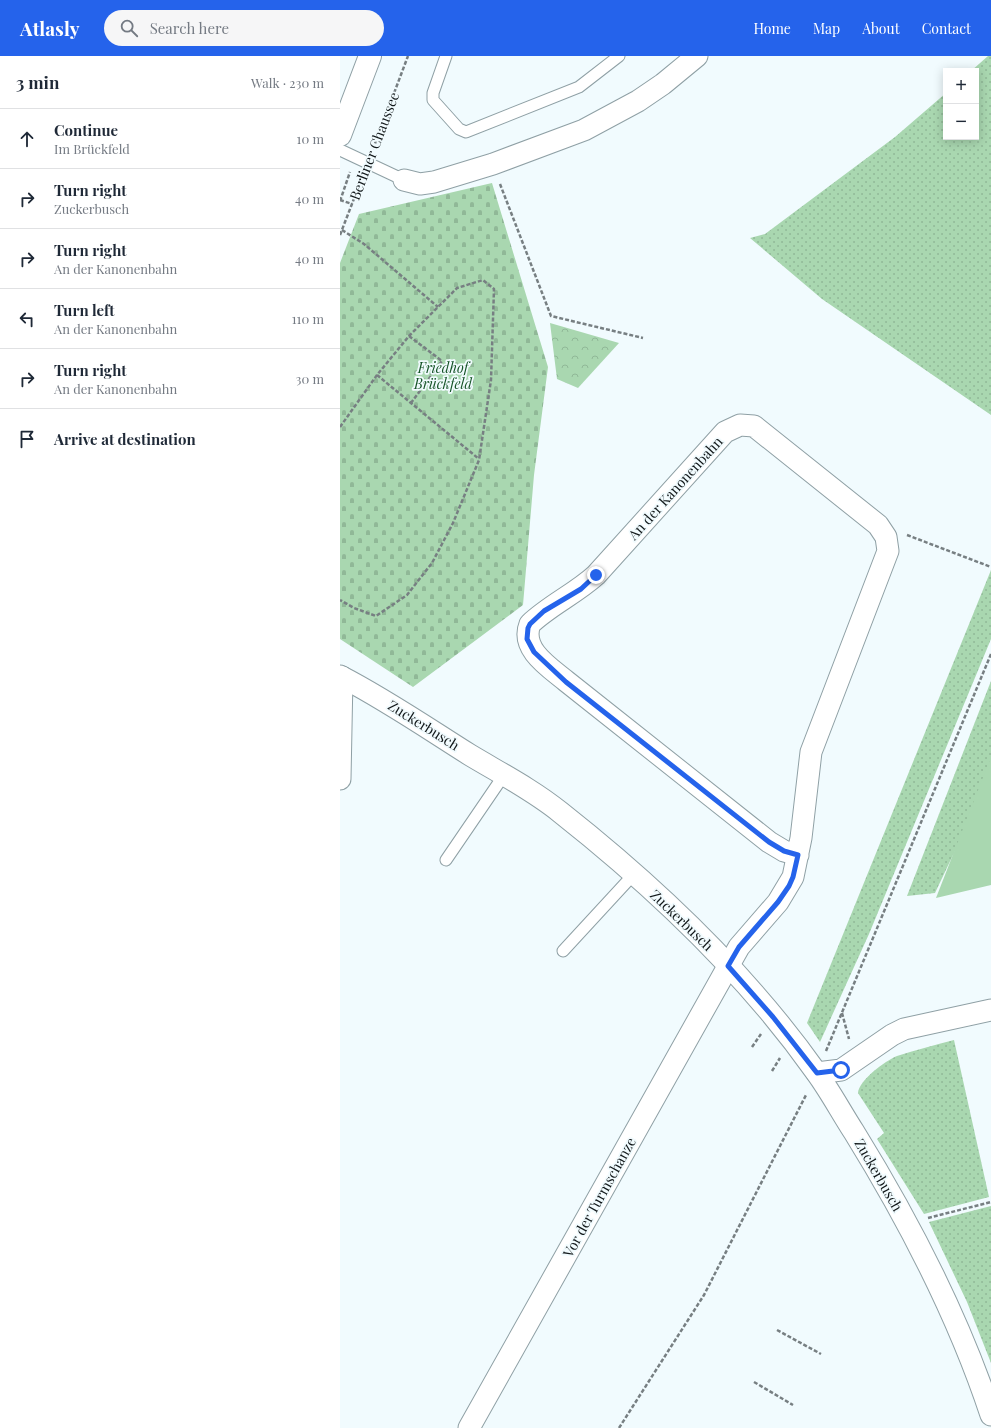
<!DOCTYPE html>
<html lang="en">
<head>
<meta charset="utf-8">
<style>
  body { margin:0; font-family:"Playfair Display",serif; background:#f6f6f7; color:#1f2937 }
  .controls { position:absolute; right:12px; top:12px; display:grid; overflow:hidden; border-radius:0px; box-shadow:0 2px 10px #0003 }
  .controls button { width:36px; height:36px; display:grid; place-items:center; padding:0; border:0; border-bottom:1px solid #e0e1e3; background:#fff; color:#1f2937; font:20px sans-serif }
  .stop { position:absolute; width:12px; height:12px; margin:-9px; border:3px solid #2563eb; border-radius:50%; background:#fff }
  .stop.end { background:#2563eb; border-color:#fff; box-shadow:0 1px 4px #0008 }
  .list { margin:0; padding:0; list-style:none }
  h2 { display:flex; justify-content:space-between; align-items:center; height:52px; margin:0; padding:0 16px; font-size:17px }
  h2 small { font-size:13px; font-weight:400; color:#747a83 }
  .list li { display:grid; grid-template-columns:26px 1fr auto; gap:12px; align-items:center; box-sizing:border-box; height:60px; padding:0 16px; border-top:1px solid #e0e1e3 }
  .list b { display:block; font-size:15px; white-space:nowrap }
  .list p { margin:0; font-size:13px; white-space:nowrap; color:#747a83 }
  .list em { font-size:13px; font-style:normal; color:#747a83 }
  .icon { flex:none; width:22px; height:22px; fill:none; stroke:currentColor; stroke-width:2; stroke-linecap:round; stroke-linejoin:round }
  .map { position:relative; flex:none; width:651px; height:1372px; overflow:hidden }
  header { display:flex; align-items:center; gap:24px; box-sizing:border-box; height:56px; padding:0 20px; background:#2563eb; color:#fff }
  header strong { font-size:19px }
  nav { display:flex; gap:22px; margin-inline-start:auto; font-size:14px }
  .search { width:280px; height:36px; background:#f6f6f7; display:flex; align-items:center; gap:10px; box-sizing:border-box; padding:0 14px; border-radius:22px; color:#747a83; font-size:15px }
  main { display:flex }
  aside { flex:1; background:#fff }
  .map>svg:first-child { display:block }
  .grass { fill:url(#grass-dots) }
  .cemetery { fill:url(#cemetery-stones) }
  .park { fill:url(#park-crowns) }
  .garden { fill:#a9d7b0 }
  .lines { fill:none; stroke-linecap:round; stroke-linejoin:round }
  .lane-casing { stroke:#8fa0a5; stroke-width:13 }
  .street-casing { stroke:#8fa0a5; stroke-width:23 }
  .secondary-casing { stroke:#8fa0a5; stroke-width:24 }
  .path { stroke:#777f82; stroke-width:2.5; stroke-dasharray:4 2; stroke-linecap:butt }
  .lane { stroke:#fff; stroke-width:11 }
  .street { stroke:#fff; stroke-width:21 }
  .secondary { stroke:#fff; stroke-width:22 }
  .route { stroke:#2563eb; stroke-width:5 }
  .labels { text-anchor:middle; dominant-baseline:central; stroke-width:3.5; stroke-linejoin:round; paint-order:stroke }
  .street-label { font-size:14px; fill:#111719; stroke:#f1fbfe }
  .park-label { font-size:14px; font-style:italic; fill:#155427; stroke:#f1fbfe }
</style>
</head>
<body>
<header>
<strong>Atlasly</strong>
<div class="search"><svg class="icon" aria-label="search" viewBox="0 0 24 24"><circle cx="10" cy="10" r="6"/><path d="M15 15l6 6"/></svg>Search here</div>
<nav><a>Home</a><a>Map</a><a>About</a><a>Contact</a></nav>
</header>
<main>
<aside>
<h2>3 min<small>Walk · 230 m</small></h2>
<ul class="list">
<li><svg class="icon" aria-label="ahead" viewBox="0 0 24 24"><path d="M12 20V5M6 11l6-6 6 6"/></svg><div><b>Continue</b><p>Im Brückfeld</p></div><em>10 m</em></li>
<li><svg class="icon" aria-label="right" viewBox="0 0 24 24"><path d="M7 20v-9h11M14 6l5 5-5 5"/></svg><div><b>Turn right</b><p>Zuckerbusch</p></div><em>40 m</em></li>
<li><svg class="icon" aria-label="right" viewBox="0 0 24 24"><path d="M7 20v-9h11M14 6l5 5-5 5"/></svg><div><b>Turn right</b><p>An der Kanonenbahn</p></div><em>40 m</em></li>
<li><svg class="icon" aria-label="left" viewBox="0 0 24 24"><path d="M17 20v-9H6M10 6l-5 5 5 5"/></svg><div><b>Turn left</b><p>An der Kanonenbahn</p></div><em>110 m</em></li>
<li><svg class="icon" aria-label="right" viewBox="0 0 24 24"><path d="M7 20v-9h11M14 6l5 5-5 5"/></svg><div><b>Turn right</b><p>An der Kanonenbahn</p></div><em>30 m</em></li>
<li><svg class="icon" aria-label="arrive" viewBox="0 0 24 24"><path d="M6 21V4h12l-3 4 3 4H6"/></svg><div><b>Arrive at destination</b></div></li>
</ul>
</aside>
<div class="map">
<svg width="651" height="1372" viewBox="0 0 651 1372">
  <defs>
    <pattern id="grass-dots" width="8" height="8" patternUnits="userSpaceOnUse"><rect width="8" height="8" fill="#a9d7b0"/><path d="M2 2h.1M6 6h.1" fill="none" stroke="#90b897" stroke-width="1.8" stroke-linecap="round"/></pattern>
    <pattern id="cemetery-stones" width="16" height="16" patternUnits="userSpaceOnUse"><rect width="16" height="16" fill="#a9d7b0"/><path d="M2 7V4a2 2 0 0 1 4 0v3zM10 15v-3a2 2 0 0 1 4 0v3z" fill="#90b897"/></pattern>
    <pattern id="park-crowns" width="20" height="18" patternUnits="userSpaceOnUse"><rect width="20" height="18" fill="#a9d7b0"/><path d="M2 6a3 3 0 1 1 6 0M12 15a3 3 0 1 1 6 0" fill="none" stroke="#90b897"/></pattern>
  </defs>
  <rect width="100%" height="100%" fill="#f1fbfe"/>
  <!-- grass -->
  <g class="grass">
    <polygon points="648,0 651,0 651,359 482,243 410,182 425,178 555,81 606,37 606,81 636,81 636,15 631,15"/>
    <polygon points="651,514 651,583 529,878 480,986 467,967"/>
    <polygon points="651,625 651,719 595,837 567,840"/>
    <path d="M 614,984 L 649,1141 L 584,1158 L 537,1083 L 544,1077 L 518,1037 C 519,1024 545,1005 557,1000 C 575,994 595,989 614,984 Z"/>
    <polygon points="651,1150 651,1307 627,1246 589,1166"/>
  </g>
  <!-- cemetery -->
  <polygon class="cemetery" points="152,127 208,311 194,419 183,549 73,631 0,583 0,207 19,158"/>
  <!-- park -->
  <polygon class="park" points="210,267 279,287 238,332 217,323"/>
  <!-- garden -->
  <polygon class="garden" points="651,701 651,829 596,842"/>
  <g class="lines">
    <defs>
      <g id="lane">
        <polyline points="106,0 93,37 93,44 119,73 126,76 239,31 279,0"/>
        <polyline points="0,94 64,124"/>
        <polyline points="106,804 164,719"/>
        <polyline points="223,895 294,818"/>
      </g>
      <g id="street">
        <polyline points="64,124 80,128 94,126 153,108 244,74 298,45 323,28 357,0"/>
        <path d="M 0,620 C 45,643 87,672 130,699 C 160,717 193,734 220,756 C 315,831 406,917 476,1016 C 490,1035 501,1056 514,1076 C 569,1165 618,1259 651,1359"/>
        <polyline points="0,723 2,621"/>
        <polyline points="477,1017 501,1014 552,979 564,973 651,954"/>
        <path d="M 129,1372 L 399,891 L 438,846 L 453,821 L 461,782 L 471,696 L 548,495 L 546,481 L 538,469 L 414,370 L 400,369 L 385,376 L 256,519 C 235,538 210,549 190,568 C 180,593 209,611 226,625 L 429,786 L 444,795 L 458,799"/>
      </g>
      <polyline id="secondary" points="0,79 30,0"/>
    </defs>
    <!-- lane casing -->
    <use href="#lane" class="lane-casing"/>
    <!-- street casing -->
    <use href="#street" class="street-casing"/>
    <!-- secondary casing -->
    <use href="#secondary" class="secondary-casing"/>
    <!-- path -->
    <g class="path">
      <polyline points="33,93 68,0"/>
      <polyline points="160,128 211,260 303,282"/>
      <polyline points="0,144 12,148"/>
      <polyline points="0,145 10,116"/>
      <polyline points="2,174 24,188 98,251"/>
      <polyline points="0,179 22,122"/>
      <polyline points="69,280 102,305 71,347"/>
      <polyline points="37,319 139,403"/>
      <polyline points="0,371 37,319 69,280 117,232 143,224 154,233 151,324 139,404 113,467 92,507 67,539 36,560 14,552 0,544"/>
      <polyline points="567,479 651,511"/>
      <polyline points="502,957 509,983"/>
      <polyline points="412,991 421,978"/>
      <polyline points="486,995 651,598"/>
      <polyline points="432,1015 440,1002"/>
      <polyline points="588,1162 651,1146"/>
      <polyline points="437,1274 481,1298"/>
      <polyline points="414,1326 453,1349"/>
      <polyline points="279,1372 364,1239 466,1039"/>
    </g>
    <!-- lane -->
    <use href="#lane" class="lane"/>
    <!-- street -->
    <use href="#street" class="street"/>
    <!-- secondary -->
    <use href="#secondary" class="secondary"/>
  </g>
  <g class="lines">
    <!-- route -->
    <polyline class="route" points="256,519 241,533 204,555 190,568 188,572 187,583 194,596 226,626 429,786 444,795 458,799 453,821 449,830 438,846 399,891 388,910 433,961 477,1017 501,1014"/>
  </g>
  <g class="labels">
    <!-- street labels -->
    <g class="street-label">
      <text transform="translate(34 90) rotate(-69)">Berliner Chaussee</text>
      <text transform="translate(335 432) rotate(-48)">An der Kanonenbahn</text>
      <text transform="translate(84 669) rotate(32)">Zuckerbusch</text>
      <text transform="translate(342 864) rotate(44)">Zuckerbusch</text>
      <text transform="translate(539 1119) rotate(60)">Zuckerbusch</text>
      <text transform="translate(259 1141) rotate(-61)">Vor der Turmschanze</text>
    </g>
    <!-- park labels -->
    <g class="park-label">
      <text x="103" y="311">Friedhof<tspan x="103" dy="16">Brückfeld</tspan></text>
    </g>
  </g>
</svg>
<div class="controls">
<button>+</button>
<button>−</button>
</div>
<div class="stop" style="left:501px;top:1014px"></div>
<div class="stop end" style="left:256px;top:519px"></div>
</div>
</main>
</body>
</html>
